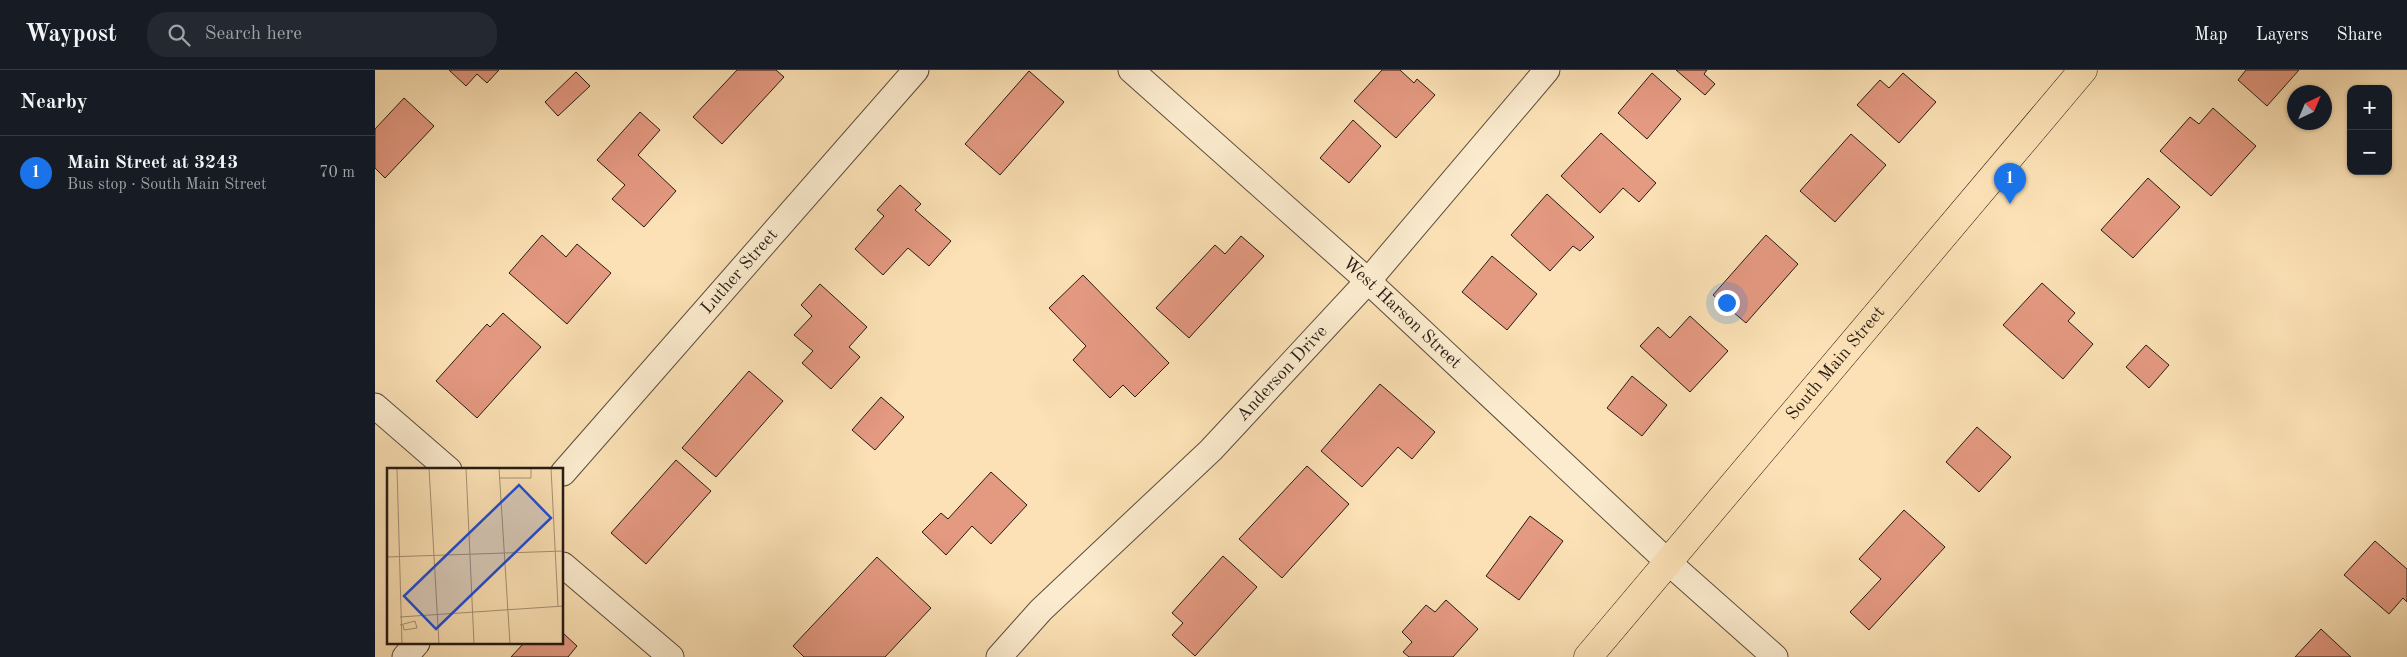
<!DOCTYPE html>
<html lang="en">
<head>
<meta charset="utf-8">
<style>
  body { margin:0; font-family:"Old Standard TT",serif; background:#242831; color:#f1f3f6 }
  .controls { position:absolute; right:15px; top:15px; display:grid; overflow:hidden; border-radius:10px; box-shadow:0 1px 4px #0004 }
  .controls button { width:45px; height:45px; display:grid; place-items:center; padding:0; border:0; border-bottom:1px solid #363941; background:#171b24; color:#f1f3f6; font:25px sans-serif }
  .compass { position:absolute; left:1912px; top:15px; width:45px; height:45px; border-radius:50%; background:#171b24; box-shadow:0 1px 4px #0004; rotate:44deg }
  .you { position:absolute; left:1351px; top:232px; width:18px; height:18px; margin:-12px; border:4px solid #fff; border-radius:50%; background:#1a73e8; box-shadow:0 0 0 8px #1a73e833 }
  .badge { display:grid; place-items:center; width:32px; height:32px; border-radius:50%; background:#1a73e8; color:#fff; font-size:16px; font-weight:700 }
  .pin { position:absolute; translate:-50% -41px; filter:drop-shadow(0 1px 2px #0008) }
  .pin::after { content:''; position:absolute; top:26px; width:18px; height:15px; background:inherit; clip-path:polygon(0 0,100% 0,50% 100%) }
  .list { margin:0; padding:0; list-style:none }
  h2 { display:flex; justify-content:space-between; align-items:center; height:65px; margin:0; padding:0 20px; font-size:21px }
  h2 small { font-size:16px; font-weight:400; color:#9ea1a6 }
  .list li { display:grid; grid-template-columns:32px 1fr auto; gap:15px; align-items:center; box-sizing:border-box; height:75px; padding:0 20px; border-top:1px solid #363941 }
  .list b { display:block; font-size:19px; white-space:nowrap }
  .list p { margin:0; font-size:16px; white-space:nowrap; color:#9ea1a6 }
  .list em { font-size:16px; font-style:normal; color:#9ea1a6 }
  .icon { flex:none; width:28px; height:28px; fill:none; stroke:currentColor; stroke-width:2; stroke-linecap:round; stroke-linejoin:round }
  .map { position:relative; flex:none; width:2032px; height:587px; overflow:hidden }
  header { display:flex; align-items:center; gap:30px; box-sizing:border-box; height:70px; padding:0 25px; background:#171b24; border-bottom:1px solid #363941 }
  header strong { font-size:24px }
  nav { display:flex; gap:28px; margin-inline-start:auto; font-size:18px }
  .search { width:350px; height:45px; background:#242831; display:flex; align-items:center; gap:12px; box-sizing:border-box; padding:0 18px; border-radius:20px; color:#9ea1a6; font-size:19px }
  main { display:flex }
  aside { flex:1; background:#171b24 }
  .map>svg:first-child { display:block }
  .building { fill:#e49981; stroke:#261b14 }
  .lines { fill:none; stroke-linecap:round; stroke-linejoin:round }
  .minor-casing { stroke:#5b4c3c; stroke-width:27 }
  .primary-casing { stroke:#261b14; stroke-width:29 }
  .minor { stroke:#fceccf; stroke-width:25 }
  .primary { stroke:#fbe1b5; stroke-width:28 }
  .labels { text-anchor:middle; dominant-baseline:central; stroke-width:4; stroke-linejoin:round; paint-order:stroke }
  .street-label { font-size:18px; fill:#261b14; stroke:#fceccf }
  .inset-road { fill:none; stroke:#a69275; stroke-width:1 }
  .view { fill:#1d4ed8; fill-opacity:0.15; stroke:#1d4ed8; stroke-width:2.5 }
  .inset-edge { fill:none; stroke:#261b14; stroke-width:2.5 }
</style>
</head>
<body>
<header>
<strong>Waypost</strong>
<div class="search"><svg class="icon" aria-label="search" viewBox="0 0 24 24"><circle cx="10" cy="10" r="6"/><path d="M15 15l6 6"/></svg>Search here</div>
<nav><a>Map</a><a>Layers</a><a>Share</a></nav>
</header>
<main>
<aside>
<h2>Nearby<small></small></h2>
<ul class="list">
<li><span class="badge">1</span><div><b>Main Street at 3243</b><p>Bus stop · South Main Street</p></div><em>70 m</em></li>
</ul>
</aside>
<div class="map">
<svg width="2032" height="587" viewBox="0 0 2032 587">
  <rect width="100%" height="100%" fill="#fbe1b5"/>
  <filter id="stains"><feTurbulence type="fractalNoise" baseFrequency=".004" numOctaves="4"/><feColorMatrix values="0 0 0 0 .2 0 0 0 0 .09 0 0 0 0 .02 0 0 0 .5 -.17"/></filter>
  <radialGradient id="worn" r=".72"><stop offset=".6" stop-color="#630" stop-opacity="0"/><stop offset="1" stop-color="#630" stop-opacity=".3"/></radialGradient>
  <!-- building -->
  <g class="building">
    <polygon points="74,0 124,0 112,13 102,4 91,16"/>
    <polygon points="362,0 401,0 409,7 347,74 318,47"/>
    <polygon points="1007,0 1025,0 1039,13 1042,9 1060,25 1021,68 979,31"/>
    <polygon points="1301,0 1332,0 1329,4 1340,14 1330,25"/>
    <polygon points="1871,0 1924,0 1892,36 1863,10"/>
    <polygon points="654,1 689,32 625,105 590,74"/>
    <polygon points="201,2 215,16 183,46 170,32"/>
    <polygon points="1277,3 1306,29 1272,69 1243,43"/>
    <polygon points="1528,3 1561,32 1524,73 1482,35 1505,10 1514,18"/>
    <polygon points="29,28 59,56 10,108 0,98 0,59"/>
    <polygon points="1838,38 1881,76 1836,126 1785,81 1815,47 1824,54"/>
    <polygon points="265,42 285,60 263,85 301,121 269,157 237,129 250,115 222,90"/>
    <polygon points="978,50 1006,76 974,113 945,88"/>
    <polygon points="1226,63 1281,113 1264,132 1248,118 1225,143 1186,106"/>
    <polygon points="1476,64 1511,95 1460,152 1425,121"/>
    <polygon points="1773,108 1805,137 1758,188 1726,160"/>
    <polygon points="525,115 546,134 540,140 576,171 554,196 533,178 508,205 480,179 509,146 502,140"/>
    <polygon points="1172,124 1219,167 1205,181 1198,176 1175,201 1136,165"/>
    <polygon points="167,165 191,187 202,174 236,203 192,254 134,203"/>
    <polygon points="1391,165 1423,194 1371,253 1338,225"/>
    <polygon points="866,166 889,186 814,268 781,238 840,175 850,184"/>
    <polygon points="1117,186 1162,224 1132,260 1087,222"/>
    <polygon points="708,205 794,293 760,327 748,315 735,328 698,290 711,276 674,238"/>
    <polygon points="1667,213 1700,243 1693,251 1718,274 1688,309 1628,255"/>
    <polygon points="445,214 492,257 474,277 485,287 456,319 427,293 438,281 419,265 437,246 426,235"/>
    <polygon points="128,243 166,277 102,348 61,311 112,254 115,257"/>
    <polygon points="1315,246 1353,281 1315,322 1265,276 1283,257 1295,268"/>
    <polygon points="1771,275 1794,295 1774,318 1751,297"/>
    <polygon points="374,301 408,331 341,407 307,378"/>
    <polygon points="1257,306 1292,335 1267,366 1232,338"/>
    <polygon points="1005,314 1060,362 1037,389 1023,377 987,417 946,381"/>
    <polygon points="506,327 529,347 500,380 477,360"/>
    <polygon points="1602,357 1636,387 1604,422 1571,392"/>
    <polygon points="301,390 336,421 271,494 236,463"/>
    <polygon points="932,396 974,434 907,508 864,469"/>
    <polygon points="616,402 652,435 616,474 597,456 571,485 547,462 566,443 573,449"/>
    <polygon points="1529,440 1570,477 1494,560 1475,542 1506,509 1484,489"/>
    <polygon points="1155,446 1188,471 1144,530 1111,506"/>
    <polygon points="2000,471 2032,499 2032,532 2028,528 2014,544 1969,505"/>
    <polygon points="848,486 882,517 820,586 797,565 808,553 797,543"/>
    <polygon points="502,487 556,538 510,587 429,587 418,576"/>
    <polygon points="1071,530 1103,559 1078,587 1034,587 1028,582 1037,572 1027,562 1051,535 1060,542"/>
    <polygon points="1946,559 1976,587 1920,587"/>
    <polygon points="188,563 202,576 193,587 136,587 149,573 188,573"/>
  </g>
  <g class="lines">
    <defs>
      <g id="minor">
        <path id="s1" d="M 756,0 L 993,211 L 1293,492 L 1400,587"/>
        <polyline points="0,336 74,400"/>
        <path id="s2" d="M 188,403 L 541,0"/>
        <polyline points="188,495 296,587"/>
        <polyline points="30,587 42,573"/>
        <path id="s3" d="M 624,587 L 666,540 L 836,380 L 993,211 L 1172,0"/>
      </g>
      <g id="primary">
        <path id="s4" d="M 1213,587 L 1708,0"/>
      </g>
    </defs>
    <!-- minor casing -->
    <use href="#minor" class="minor-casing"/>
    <!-- primary casing -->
    <use href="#primary" class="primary-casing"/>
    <!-- minor -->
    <use href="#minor" class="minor"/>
    <!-- primary -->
    <use href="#primary" class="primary"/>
  </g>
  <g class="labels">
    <!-- street labels -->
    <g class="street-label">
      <text stroke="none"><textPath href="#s2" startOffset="268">Luther Street</textPath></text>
      <text stroke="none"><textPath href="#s1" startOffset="364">West Harson Street</textPath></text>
      <text stroke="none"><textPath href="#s4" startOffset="384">South Main Street</textPath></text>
      <text stroke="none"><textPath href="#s3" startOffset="401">Anderson Drive</textPath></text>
    </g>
  </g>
  <!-- overview -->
  <g transform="translate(12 398)">
    <rect width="176" height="176" fill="#fbe1b5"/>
    <path class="inset-road" d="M 10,0 L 15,176M 42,0 L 52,176M 79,0 L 87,176M 112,0 L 123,176M 164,0 L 171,138M 112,10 L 144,10 L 144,0M 0,89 L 177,83M 13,149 L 177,138M 13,157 L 28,153 L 30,160 L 17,162 L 16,157"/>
    <path class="view" d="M 132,17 L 164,50 L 49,161 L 17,128 Z"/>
    <rect width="176" height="176" class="inset-edge"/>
  </g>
  <rect width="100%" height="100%" filter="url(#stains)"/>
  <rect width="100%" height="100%" fill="url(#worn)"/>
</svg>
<div class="controls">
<button>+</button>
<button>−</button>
</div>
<svg class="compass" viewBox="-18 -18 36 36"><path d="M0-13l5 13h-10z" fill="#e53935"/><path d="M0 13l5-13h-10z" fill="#9ea1a6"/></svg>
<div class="you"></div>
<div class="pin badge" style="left:1635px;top:134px">1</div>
</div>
</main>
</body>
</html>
